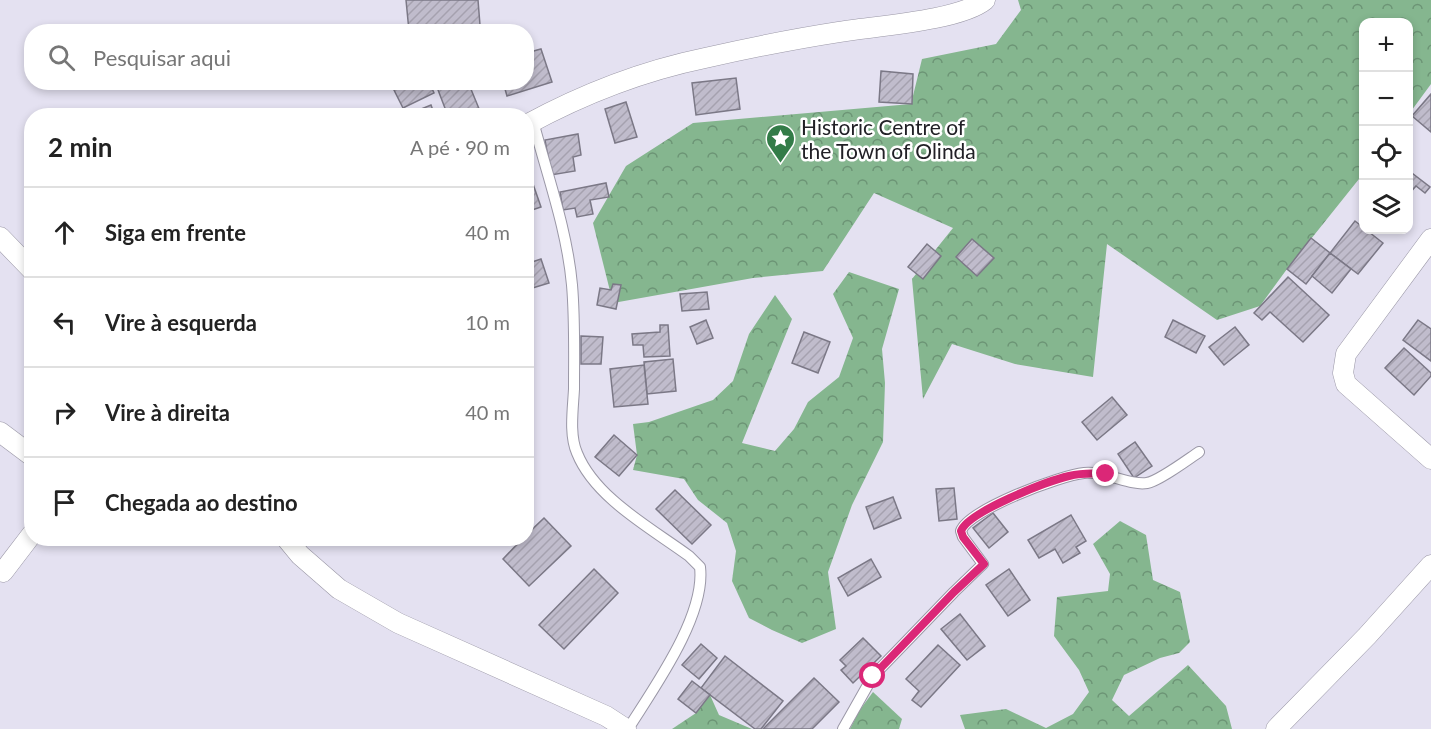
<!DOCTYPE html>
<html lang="pt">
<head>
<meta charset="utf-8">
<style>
  body { margin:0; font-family:Lato,sans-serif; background:#f6f6f6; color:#222 }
  .controls { position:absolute; right:18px; top:18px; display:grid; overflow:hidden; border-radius:12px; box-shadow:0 3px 9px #0003 }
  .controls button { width:54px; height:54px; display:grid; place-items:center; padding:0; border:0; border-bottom:2px solid #e0e0e0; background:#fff; color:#222; font:30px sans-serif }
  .stop { position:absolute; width:18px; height:18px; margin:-14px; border:4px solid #db2777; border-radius:50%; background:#fff }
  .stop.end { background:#db2777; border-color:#fff; box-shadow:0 2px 6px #0008 }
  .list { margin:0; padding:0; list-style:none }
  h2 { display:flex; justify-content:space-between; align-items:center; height:78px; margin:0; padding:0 24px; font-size:26px }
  h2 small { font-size:20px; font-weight:400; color:#767676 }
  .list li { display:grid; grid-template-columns:39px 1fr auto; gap:18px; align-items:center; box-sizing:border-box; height:90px; padding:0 24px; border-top:2px solid #e0e0e0 }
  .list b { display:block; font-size:22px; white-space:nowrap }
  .list em { font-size:20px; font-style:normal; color:#767676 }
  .icon { flex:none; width:33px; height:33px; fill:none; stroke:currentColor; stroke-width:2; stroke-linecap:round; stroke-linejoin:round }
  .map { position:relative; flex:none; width:1431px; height:729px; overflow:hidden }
  .search { position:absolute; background:#fff; box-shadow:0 3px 9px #0003; left:24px; top:24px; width:510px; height:66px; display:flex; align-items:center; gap:15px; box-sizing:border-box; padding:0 21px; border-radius:24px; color:#767676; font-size:22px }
  .panel { position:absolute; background:#fff; box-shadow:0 3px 9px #0003; left:24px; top:108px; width:510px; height:438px; border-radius:24px }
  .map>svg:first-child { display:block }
  .forest { fill:url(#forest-crowns) }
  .building { fill:url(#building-hatch); stroke:#7b7886; stroke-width:1.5 }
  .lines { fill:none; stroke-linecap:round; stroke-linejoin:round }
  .service-casing { stroke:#9a97a6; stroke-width:12 }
  .minor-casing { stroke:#9a97a6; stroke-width:21 }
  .service { stroke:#fff; stroke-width:10 }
  .minor { stroke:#fff; stroke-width:20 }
  .route { stroke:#db2777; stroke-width:8 }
  .labels { text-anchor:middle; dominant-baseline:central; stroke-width:5; stroke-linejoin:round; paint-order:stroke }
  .poi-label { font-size:21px; fill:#212026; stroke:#fff; text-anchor:start }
</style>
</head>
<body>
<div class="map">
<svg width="1431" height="729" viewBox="0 0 1431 729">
  <defs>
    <pattern id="forest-crowns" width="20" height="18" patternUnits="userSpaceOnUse" patternTransform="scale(1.5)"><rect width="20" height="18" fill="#85b68f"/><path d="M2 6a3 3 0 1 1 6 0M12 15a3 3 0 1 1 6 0" fill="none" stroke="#6c9475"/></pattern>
    <pattern id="building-hatch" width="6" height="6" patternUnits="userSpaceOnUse" patternTransform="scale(1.5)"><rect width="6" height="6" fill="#c0bccc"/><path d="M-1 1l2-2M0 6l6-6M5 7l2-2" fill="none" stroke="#a5a1af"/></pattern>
  </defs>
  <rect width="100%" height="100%" fill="#e4e1f1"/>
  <!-- forest -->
  <g class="forest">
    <polygon points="1018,0 1431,0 1431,84 1409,114 1408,22 1364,22 1363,174 1287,269 1260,306 1217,320 1107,244 1093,377 1015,364 952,344 923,399 912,279 953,228 874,193 823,271 753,278 613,303 593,223 626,166 693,123 911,104 922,59 996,44 1021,10"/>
    <polygon points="849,272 899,289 882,349 885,383 883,442 852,505 828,572 836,629 802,643 772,630 749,618 732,581 736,551 727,523 698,500 684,479 633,470 637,455 633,424 649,422 713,400 733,381 749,334 775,295 792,319 742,443 775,451 794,429 808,402 839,377 853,338 833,294"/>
    <polygon points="1120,521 1146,535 1153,580 1180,592 1190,642 1179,653 1160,658 1124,675 1112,700 1129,716 1188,665 1226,706 1232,729 965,729 960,715 1006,709 1046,728 1073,714 1089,692 1079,670 1054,636 1057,597 1108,591 1110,574 1093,544"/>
    <polygon points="873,692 902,719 899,729 850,729 859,711"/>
    <polygon points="710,695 719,715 752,729 672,729 696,713"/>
  </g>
  <!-- building -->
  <g class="building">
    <polygon points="406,0 478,0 480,25 409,31"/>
    <polygon points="541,49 552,82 507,96 503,82 526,82 526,53"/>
    <polygon points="881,71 913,74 912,104 879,102"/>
    <polygon points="736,78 740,109 696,115 692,83"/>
    <polygon points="404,82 429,82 434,93 403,108 393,88"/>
    <polygon points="435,82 468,82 482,116 448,116"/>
    <polygon points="1431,94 1431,132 1412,116"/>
    <polygon points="626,102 637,137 615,143 605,109"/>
    <polygon points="431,105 435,116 404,116"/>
    <polygon points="578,134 581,155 573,157 575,171 551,175 545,140"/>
    <polygon points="1408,170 1430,187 1425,193 1416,186 1408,195"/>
    <polygon points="606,183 609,197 590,200 593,214 577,217 575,208 563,210 560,192"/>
    <polygon points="533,184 541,207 526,212 526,186"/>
    <polygon points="1355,221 1383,243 1358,274 1330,253"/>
    <polygon points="1311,238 1330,253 1306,284 1287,269"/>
    <polygon points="972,239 994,258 977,276 956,257"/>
    <polygon points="927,244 941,256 923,279 908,267"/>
    <polygon points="1330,253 1351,269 1332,293 1312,276"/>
    <polygon points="541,259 549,283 526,290 526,264"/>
    <polygon points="1288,277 1329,315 1303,342 1270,312 1262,320 1254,313"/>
    <polygon points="613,284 621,285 616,309 597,305 600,288 611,290"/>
    <polygon points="707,292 709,309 682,311 680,294"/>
    <polygon points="706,320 713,338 697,344 690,327"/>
    <polygon points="1173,320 1205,336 1196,353 1165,337"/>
    <polygon points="1418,320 1431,329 1431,361 1403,340"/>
    <polygon points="660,325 668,325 670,356 644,357 643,345 633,345 632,334 660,332"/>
    <polygon points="1235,327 1249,345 1224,365 1209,347"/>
    <polygon points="804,332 830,342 818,373 792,363"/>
    <polygon points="581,336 603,337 601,364 581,364"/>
    <polygon points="1404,348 1431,373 1431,376 1414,395 1385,368"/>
    <polygon points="673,359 676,391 647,394 644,362"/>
    <polygon points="644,365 648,404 614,407 610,369"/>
    <polygon points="1112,397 1127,415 1097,440 1082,422"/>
    <polygon points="614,435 637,455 619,476 595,457"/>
    <polygon points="1135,442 1152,466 1134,478 1118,454"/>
    <polygon points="954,488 957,519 939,521 936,489"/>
    <polygon points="675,490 711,525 692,544 656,509"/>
    <polygon points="893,497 901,518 874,529 866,507"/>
    <polygon points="993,513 1008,532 989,548 973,528"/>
    <polygon points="1071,515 1086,541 1076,547 1080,553 1063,563 1055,549 1039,558 1028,540"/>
    <polygon points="544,518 571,546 529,586 503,559 523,538 526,538 526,535"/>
    <polygon points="871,559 881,577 848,596 838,578"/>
    <polygon points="594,569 618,593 564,649 539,625"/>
    <polygon points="1009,569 1030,600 1008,616 986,585"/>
    <polygon points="960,614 985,646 967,660 941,629"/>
    <polygon points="863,638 881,656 853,683 841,670 846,666 840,660"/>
    <polygon points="701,644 717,658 699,679 682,665"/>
    <polygon points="938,645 960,665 921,707 912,700 919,691 906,679"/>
    <polygon points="725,656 783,701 761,729 755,729 701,688"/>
    <polygon points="814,678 839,702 812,729 763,729"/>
    <polygon points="692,681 710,695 696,713 678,699"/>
  </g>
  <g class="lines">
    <defs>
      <g id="service">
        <path d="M 533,121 C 547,175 567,229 572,285 C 575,320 574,354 574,389 C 573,409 569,435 577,453 C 595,498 651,528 689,556 L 700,567 C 706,616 653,689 628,729"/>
        <path d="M 843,729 L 873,676 L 954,592 L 983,564 L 963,537 L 961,531 C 968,510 1061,475 1084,473 C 1106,471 1130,486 1147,483 C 1159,481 1187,460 1199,452"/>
      </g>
      <g id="minor">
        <path d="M 526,125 C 583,94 642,71 705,58 C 749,48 794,39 839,32 C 874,26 959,21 985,0"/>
        <polyline points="0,237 32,270"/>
        <polyline points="1431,239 1346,354 1343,373 1346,384 1431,459"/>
        <polyline points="0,432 32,456"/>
        <polyline points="286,538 300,555 339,589 398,623 606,716 626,729"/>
        <polyline points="3,572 32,534"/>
        <polyline points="1276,729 1367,636 1431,565"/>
      </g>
    </defs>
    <!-- service casing -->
    <use href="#service" class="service-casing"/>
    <!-- minor casing -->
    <use href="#minor" class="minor-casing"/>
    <!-- service -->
    <use href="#service" class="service"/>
    <!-- minor -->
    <use href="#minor" class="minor"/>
  </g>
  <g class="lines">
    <!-- route -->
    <path class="route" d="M 873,676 L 954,592 L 984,564 L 963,537 L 961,531 C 968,512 1047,481 1069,476 C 1081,473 1093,473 1106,474"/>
  </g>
  <!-- icons -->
  <defs>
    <symbol id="sight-pin" viewBox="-11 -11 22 30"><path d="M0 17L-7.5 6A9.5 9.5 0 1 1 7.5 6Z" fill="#337c48" stroke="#fff"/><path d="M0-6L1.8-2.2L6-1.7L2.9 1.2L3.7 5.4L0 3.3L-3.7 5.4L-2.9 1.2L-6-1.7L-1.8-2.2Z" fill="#fff"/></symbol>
  </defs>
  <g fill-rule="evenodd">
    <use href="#sight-pin" x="764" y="122" width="33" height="45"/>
  </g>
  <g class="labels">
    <!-- poi labels -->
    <g class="poi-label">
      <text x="801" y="126">Historic Centre of<tspan x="801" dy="24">the Town of Olinda</tspan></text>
    </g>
  </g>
</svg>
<div class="controls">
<button>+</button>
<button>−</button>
<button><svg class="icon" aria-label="locate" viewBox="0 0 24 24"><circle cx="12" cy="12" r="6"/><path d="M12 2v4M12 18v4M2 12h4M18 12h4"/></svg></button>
<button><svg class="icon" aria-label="layers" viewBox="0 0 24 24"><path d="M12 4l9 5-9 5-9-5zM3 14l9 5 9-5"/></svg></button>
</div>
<div class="stop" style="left:873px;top:676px"></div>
<div class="stop end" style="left:1106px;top:474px"></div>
<div class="search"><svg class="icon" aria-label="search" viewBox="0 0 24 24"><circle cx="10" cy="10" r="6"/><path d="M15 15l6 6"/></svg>Pesquisar aqui</div>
<section class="panel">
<h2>2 min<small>A pé · 90 m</small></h2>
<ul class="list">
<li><svg class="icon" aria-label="ahead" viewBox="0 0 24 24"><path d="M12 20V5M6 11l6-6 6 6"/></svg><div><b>Siga em frente</b></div><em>40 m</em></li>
<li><svg class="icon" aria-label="left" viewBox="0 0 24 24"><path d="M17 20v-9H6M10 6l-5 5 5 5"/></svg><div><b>Vire à esquerda</b></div><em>10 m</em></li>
<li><svg class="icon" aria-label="right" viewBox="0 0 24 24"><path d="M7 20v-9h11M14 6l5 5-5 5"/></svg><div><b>Vire à direita</b></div><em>40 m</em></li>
<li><svg class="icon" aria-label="arrive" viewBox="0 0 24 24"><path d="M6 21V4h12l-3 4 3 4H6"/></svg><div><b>Chegada ao destino</b></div></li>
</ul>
</section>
</div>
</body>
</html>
